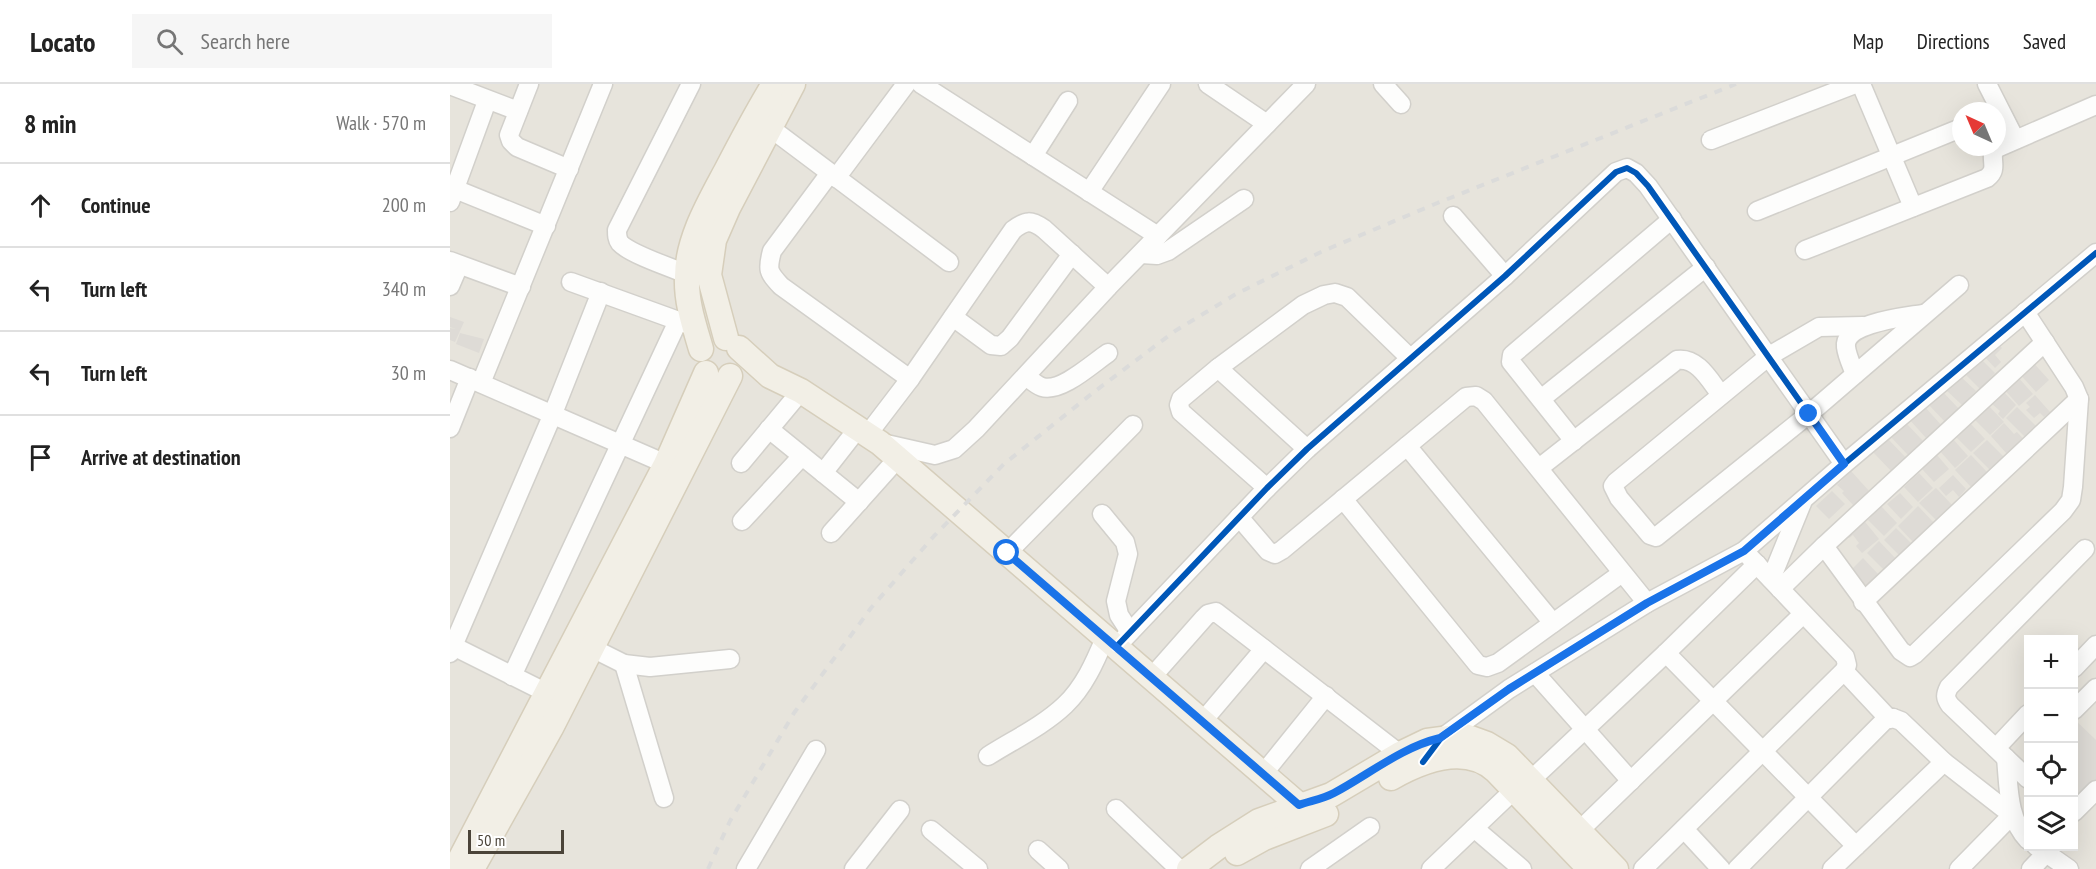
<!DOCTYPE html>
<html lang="en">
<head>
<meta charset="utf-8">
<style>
  body { margin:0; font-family:"PT Sans Narrow",sans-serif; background:#f6f6f6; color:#222 }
  .controls { position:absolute; right:18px; bottom:18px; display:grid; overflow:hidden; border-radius:0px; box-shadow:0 6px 24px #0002 }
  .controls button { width:54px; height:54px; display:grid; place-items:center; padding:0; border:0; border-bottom:2px solid #e0e0e0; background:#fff; color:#222; font:30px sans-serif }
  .compass { position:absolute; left:1502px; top:18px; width:54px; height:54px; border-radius:50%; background:#fff; box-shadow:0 6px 24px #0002; rotate:316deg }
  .scale { position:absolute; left:18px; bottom:15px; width:96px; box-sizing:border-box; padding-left:6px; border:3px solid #4b4439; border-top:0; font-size:16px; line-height:21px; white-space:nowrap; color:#4b4439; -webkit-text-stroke:4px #fff; paint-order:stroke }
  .stop { position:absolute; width:18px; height:18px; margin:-14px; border:4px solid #1a73e8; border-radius:50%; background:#fff }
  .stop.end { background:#1a73e8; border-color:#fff; box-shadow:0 2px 6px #0008 }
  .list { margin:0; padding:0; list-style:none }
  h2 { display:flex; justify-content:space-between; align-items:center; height:78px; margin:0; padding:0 24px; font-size:26px }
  h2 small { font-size:20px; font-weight:400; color:#767676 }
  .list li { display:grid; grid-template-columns:39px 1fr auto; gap:18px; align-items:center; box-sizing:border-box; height:84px; padding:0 24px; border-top:2px solid #e0e0e0 }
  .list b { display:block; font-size:22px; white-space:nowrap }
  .list em { font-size:20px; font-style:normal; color:#767676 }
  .icon { flex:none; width:33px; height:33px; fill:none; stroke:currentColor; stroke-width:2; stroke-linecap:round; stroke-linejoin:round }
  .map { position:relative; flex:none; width:1646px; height:785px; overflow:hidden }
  header { display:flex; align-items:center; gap:36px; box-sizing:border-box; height:84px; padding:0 30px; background:#fff; border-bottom:2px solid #e0e0e0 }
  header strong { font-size:28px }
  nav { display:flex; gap:33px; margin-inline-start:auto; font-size:21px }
  .search { width:420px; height:54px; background:#f6f6f6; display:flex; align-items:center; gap:15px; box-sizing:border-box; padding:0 21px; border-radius:0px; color:#767676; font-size:22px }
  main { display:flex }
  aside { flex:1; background:#fff }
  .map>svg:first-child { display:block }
  .residential { fill:#e7e4dc; fill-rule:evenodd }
  .building { fill:#dedbd6 }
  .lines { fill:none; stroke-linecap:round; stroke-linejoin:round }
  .minor-casing { stroke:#d2d0cb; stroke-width:21 }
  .major-casing { stroke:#d6cebb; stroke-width:27 }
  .minor { stroke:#fdfdfc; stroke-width:18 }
  .major { stroke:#f2efe6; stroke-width:24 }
  .rail { stroke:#dbdbda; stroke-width:4; stroke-dasharray:8 8; stroke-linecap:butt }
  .cycleway-casing { stroke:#fff; stroke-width:10 }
  .cycleway { stroke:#0057b8; stroke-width:6 }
  .route { stroke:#1a73e8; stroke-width:8 }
</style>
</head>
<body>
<header>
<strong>Locato</strong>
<div class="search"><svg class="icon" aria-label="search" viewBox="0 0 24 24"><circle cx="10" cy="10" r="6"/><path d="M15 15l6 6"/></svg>Search here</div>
<nav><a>Map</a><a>Directions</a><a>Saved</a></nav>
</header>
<main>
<aside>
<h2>8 min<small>Walk · 570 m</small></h2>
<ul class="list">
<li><svg class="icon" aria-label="ahead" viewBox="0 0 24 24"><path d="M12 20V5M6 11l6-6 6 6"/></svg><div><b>Continue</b></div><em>200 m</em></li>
<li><svg class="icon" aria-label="left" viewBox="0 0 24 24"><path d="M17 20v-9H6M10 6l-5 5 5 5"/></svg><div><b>Turn left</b></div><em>340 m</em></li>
<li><svg class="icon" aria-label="left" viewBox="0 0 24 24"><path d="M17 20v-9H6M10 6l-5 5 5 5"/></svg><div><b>Turn left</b></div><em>30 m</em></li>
<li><svg class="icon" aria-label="arrive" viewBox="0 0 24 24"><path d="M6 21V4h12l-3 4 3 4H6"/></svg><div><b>Arrive at destination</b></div></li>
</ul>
</aside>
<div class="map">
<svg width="1646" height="785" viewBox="0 0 1646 785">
  <rect width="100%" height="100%" fill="#f4f2ee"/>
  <!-- residential -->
  <path class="residential" d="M 0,0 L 1646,0 L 1646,785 L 0,785 ZM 1511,27 L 1547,27 L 1547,63 L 1511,63 ZM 1578,556 L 1624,556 L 1624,762 L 1578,762 Z"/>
  <!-- building -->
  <g class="building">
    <polygon points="0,233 14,238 5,258 0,256 0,244 6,245 0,243"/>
    <polygon points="10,249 34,255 29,269 6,260"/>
    <polygon points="1548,260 1552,264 1545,271 1551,278 1545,284 1531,269"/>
    <polygon points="1528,272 1545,289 1530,305 1512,287"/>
    <polygon points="1580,275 1599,296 1586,308 1567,287"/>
    <polygon points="1509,291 1526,307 1512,321 1495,305"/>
    <polygon points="1566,291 1583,310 1569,322 1553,304"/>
    <polygon points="1492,307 1510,326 1496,339 1478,320"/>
    <polygon points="1553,307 1566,321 1553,335 1548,330 1550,327 1541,319"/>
    <polygon points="1585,311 1600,328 1594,333 1590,329 1584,334 1576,326 1580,323 1576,319"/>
    <polygon points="1538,321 1554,338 1540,351 1524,335"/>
    <polygon points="1474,322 1492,342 1477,355 1459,335"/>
    <polygon points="1567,323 1587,343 1576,354 1556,334"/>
    <polygon points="1455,338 1473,357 1458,371 1440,352"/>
    <polygon points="1520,339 1535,355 1521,368 1506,353"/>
    <polygon points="1554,339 1564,350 1567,348 1576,358 1557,370 1541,352"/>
    <polygon points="1436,353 1459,377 1445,391 1422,367"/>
    <polygon points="1502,354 1518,372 1505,384 1489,366"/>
    <polygon points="1537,356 1554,373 1540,386 1523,369"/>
    <polygon points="1487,371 1499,385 1484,398 1472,385"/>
    <polygon points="1521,371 1537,388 1521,403 1505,386"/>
    <polygon points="1401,387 1419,407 1404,422 1392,409 1394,407 1387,401"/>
    <polygon points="1469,389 1483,404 1468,418 1454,403"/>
    <polygon points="1503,391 1516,405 1509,413 1503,406 1496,412 1489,404"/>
    <polygon points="1486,404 1502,421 1486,436 1469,419"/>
    <polygon points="1382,407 1395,420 1379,435 1366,422"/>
    <polygon points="1450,409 1463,423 1451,435 1437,420"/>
    <polygon points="1431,422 1447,439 1434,452 1418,436"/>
    <polygon points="1468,422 1484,439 1464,459 1448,442"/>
    <polygon points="1411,433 1429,455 1412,469 1406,462 1409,459 1403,451 1399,454 1393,448"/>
    <polygon points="1446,444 1462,460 1450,472 1434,456"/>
    <polygon points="1429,457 1447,476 1435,487 1417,469"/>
    <polygon points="1413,474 1428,490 1415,503 1400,487"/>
    <polygon points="1624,635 1646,656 1646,703 1632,718 1624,710"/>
  </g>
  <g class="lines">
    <defs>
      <g id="minor">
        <polyline points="79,0 59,51 61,57 67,63 119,85"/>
        <polyline points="471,0 708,152"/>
        <polyline points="758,0 817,40"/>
        <polyline points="933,0 951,20"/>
        <polyline points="1411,0 1463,123"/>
        <polyline points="1537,0 1565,55"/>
        <polyline points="0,1 68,27"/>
        <polyline points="311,37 499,178"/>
        <polyline points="1261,56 1405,0"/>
        <polyline points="583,72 618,17"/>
        <path d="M 380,89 L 322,167 C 317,186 318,188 331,202 L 460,295"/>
        <polyline points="386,94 456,0"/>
        <polyline points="0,103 96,142"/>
        <polyline points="639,108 711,0"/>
        <polyline points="0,118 37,17"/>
        <polyline points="1307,127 1511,44"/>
        <polyline points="1003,132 1055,192"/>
        <path d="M 1355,166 L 1537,94 C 1547,86 1542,80 1543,69 L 1547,64 L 1646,21"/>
        <polyline points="691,170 707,171 718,167 794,115"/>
        <polyline points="0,177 71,203"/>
        <path d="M 237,190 C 222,184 180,170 170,159 C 167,155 167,151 167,146 L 241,0"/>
        <polyline points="121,198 237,240"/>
        <polyline points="0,202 9,181"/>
        <polyline points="503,233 541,261 551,262 560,254 622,170"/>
        <polyline points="1413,242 1369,243 1319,272 1166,398 1163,402 1169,414 1200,451 1206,453 1359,330 1509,201"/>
        <polyline points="768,284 857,365"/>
        <polyline points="0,286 216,380"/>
        <path d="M 1405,290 C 1402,282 1397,272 1396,263 C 1393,239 1455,233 1472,230"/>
        <path d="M 576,292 C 581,296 586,301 592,303 C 611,309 643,279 658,269"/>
        <polyline points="31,299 153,0"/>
        <polyline points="1091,315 1256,183"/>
        <polyline points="0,344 20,294"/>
        <polyline points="319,345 409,418"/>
        <path d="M 418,350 L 460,295 L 563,146 C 576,136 581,136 594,145 L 658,203"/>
        <polyline points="1124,357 1061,278 1062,271 1222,135"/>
        <polyline points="432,359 485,371 504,365 526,345 658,203 856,0"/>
        <polyline points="957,362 1103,539"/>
        <polyline points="291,379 351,307"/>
        <path d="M 1089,384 L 1227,276 C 1248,273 1260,297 1271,311"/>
        <polyline points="373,389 409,343"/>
        <polyline points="817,404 731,328 729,321 731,315 768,284 853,221 874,211 885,209 897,213 960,274"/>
        <polyline points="893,415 1028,581 1037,583 1048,579 1172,489"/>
        <polyline points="652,430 675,458 678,470 666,517 669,531 680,548"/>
        <polyline points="789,433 818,467 825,470 832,466 1016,313 1026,312 1034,317 1197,519"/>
        <polyline points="292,437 352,372"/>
        <polyline points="381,449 448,374"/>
        <polyline points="1374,462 1451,567 1460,573 1465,570 1613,427 1621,416 1623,403 1629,315 1624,303 1575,228"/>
        <polyline points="557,469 683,341"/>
        <polyline points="1321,495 1352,419"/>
        <polyline points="1330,505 1374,462 1595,258"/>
        <polyline points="1413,518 1629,315"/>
        <polyline points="3,562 97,609"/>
        <polyline points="666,563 817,404 857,365 1055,192 1166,88 1177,84 1186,89 1198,102 1394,380"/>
        <polyline points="142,564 174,580 200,583 280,575"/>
        <polyline points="0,569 102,332 151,208"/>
        <polyline points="1216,569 1406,762"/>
        <polyline points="174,580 214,714"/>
        <polyline points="1624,584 1646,561"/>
        <polyline points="1394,587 1439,635 1443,634"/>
        <polyline points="1085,589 1181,697"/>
        <polyline points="62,592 228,237"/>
        <polyline points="701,594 754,534 758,530 766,528 950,670"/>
        <polyline points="1624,626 1646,604"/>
        <polyline points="752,638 814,565"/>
        <polyline points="989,656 1059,605 1197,519 1294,467 1394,380 1646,169"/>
        <polyline points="1546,664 1578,630"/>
        <path d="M 538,672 C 563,656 593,642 615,621 C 634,603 645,578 655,554"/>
        <path d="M 1556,674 C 1559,703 1557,734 1578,756"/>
        <polyline points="813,690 876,612"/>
        <path d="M 1578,695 L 1500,621 C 1495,614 1495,611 1499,603 L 1635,465"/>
        <polyline points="1081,696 1216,569 1307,480"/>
        <polyline points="666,725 729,785"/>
        <polyline points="1624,728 1646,706"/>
        <polyline points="1024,744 1072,785"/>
        <polyline points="1234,745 1271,785"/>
        <polyline points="481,746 528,785"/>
        <polyline points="1130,746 1353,530"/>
        <polyline points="1586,762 1619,785"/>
        <polyline points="588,766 609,785"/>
        <polyline points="296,785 366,666"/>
        <polyline points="404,785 450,726"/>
        <polyline points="860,785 920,743"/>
        <polyline points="981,785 1064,706"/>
        <polyline points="1193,785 1394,587 1397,581 1395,573 1294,467"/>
        <polyline points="1287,785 1435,636 1443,634 1451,637 1494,678 1562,731 1509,785"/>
        <polyline points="1382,785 1494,678"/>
        <polyline points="1581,785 1596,769"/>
      </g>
      <g id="major">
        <polyline points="276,254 259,191 264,156 278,124 343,0"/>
        <polyline points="289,264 320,292 351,307 430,359 864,734"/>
        <path d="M 251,265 C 244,241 236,218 237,193 C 237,155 260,117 277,85 C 292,56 307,28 324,0"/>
        <path d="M 941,694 C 971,677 1016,659 1046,687 L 1140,785"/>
        <polyline points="787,769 814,754 876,730"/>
        <polyline points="5,785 216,380 256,289"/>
        <polyline points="22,785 101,644 280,292"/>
        <polyline points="739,785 768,763 809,737 881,711 950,670 977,657 1015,652 1037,660 1057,672 1166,785"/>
      </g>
    </defs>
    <!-- minor casing -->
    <use href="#minor" class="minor-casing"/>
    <!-- major casing -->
    <use href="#major" class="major-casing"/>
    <!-- minor -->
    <use href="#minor" class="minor"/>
    <!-- major -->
    <use href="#major" class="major"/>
    <!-- rail -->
    <polyline class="rail" points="258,785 280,737 344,629 421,524 484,452 554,380 644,308 725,247 786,210 873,167 985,120 1286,0"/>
    <defs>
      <g id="cycleway">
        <polyline points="666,563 817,404 857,365 1055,192 1166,88 1177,84 1186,89 1198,102 1394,380"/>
        <polyline points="973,678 991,654 1059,605 1197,519 1294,467 1394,380 1646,169"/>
      </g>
    </defs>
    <!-- cycleway casing -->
    <use href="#cycleway" class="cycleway-casing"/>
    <!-- cycleway -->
    <use href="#cycleway" class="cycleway"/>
  </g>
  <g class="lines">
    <!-- route -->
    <path class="route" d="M 557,469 L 849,721 C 860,717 873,715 884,709 C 918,691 952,663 990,654 L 1059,605 L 1197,519 L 1294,467 L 1394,380 L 1359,330"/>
  </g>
</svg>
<div class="controls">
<button>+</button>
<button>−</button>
<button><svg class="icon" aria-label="locate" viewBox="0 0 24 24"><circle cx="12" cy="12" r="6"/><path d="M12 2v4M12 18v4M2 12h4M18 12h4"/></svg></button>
<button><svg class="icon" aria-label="layers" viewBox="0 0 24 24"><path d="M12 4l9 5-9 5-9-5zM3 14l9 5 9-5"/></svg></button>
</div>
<svg class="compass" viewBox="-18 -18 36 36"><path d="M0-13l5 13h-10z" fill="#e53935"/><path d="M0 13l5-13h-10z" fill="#767676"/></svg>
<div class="scale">50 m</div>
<div class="stop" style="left:557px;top:469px"></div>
<div class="stop end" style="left:1359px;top:330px"></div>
</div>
</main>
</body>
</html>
